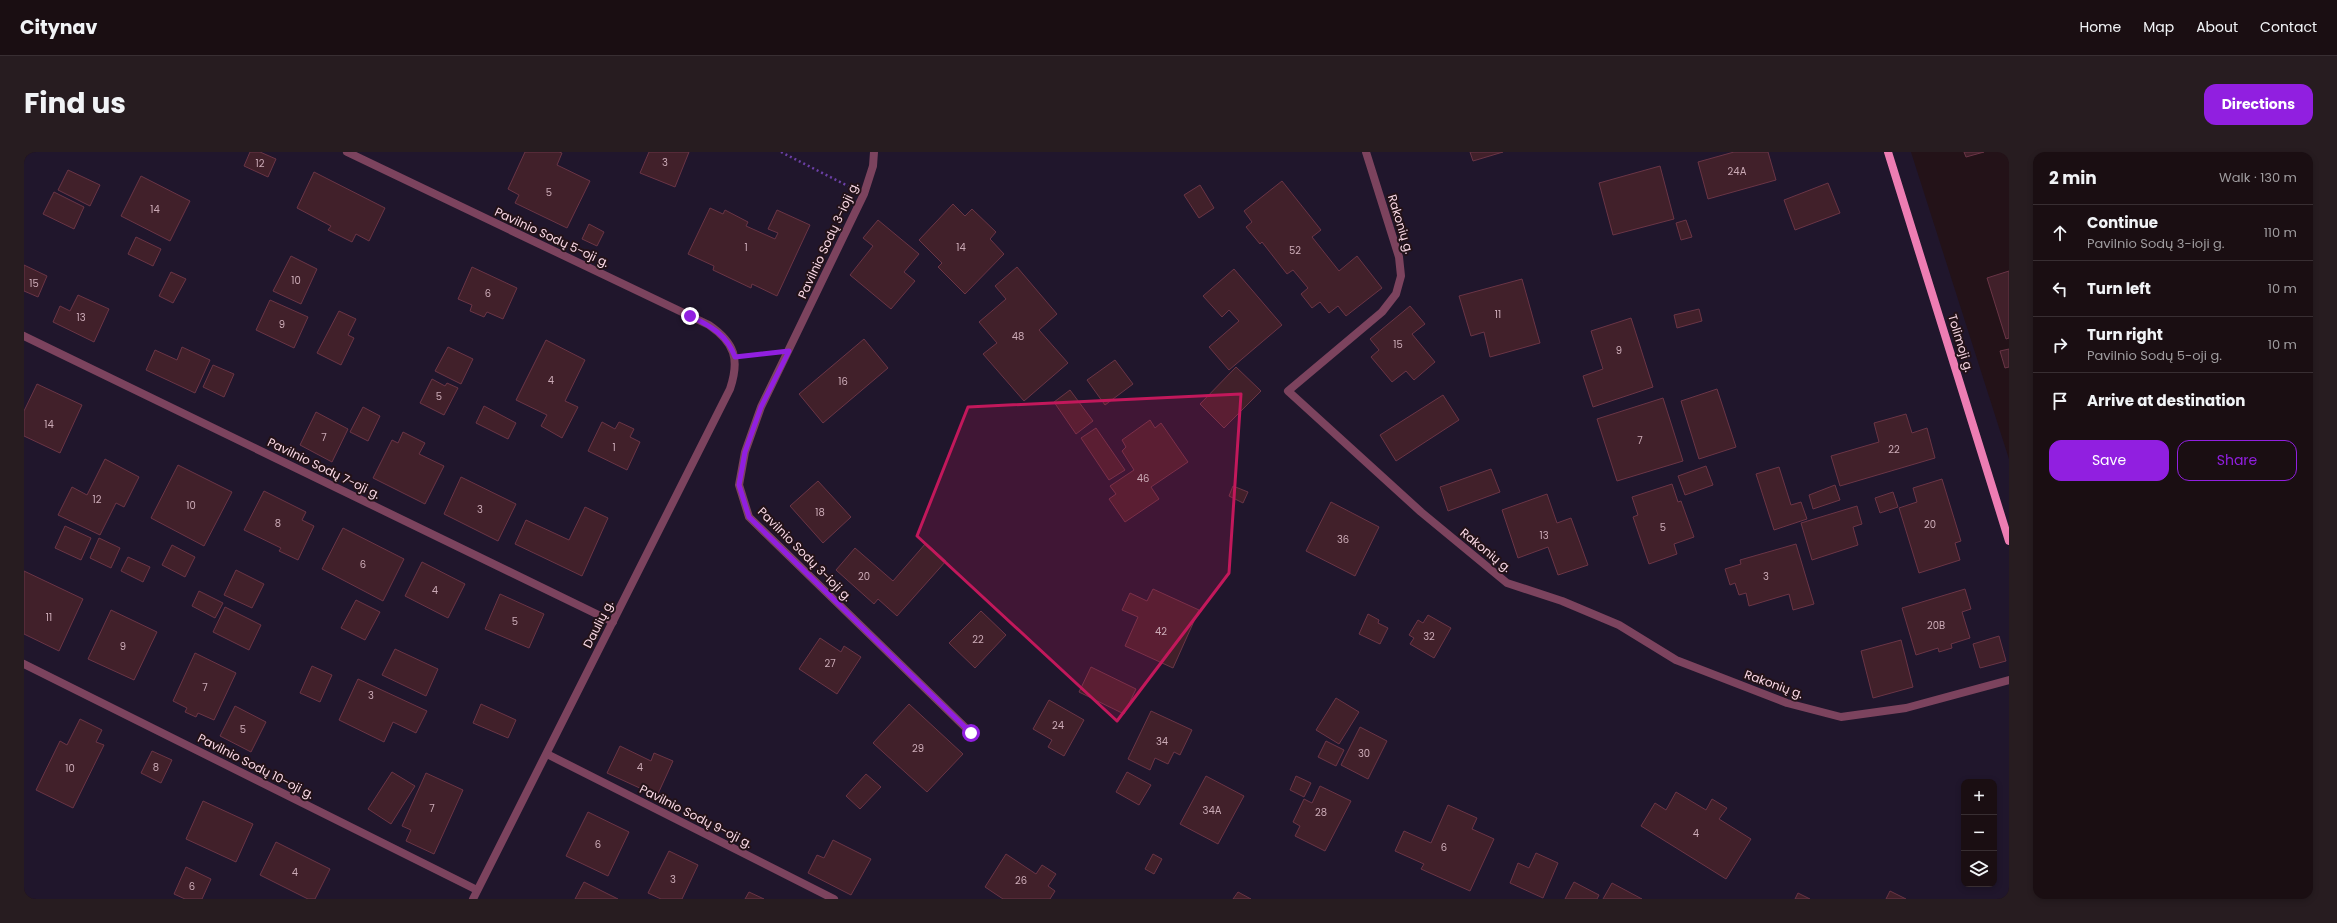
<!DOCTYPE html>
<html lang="en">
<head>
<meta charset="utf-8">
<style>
  body { margin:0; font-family:Poppins,sans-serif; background:#271c20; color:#f1f3f6 }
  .controls { position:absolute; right:12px; bottom:12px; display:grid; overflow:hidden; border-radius:8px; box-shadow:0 2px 6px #0003 }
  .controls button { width:36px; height:36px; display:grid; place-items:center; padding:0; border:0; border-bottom:1px solid #382e32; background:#1a0e12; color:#f1f3f6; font:20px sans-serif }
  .stop { position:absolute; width:12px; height:12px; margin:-9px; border:3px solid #911fe0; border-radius:50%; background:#fff }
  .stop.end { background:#911fe0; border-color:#fff; box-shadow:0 1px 4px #0008 }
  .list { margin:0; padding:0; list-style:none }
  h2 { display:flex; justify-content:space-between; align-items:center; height:52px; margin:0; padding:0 16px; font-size:17px }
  h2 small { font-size:13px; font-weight:400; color:#9f9c9f }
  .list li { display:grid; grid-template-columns:26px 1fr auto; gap:12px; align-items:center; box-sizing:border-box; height:56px; padding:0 16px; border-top:1px solid #382e32 }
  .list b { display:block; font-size:15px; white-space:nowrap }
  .list p { margin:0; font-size:13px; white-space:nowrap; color:#9f9c9f }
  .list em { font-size:13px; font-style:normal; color:#9f9c9f }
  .actions { display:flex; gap:8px; padding:12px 16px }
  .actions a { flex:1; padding:9px 0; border:1px solid #911fe0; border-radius:12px; text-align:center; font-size:14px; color:#911fe0 }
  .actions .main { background:#911fe0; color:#fff }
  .icon { flex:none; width:22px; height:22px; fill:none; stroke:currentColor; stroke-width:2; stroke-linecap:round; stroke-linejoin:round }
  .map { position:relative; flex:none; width:1985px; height:747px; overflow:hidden; border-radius:12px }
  header { display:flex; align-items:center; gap:24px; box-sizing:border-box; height:56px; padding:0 20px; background:#1a0e12; border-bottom:1px solid #382e32 }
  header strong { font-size:19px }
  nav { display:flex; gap:22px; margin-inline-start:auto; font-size:14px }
  .intro { display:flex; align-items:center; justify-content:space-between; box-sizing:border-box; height:96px; padding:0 24px }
  h1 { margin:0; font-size:28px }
  .button { padding:10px 18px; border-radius:12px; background:#911fe0; color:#fff; font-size:14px; font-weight:700 }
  main { display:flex; gap:24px; padding:0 24px }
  aside { flex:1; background:#1a0e12; border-radius:12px; box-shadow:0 2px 6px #0003 }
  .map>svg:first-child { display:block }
  .green { fill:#20162c; fill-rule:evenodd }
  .building { fill:#41202a; stroke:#6a3546 }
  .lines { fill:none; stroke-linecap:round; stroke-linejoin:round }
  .path { stroke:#6c40a7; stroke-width:2.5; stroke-dasharray:2 3; stroke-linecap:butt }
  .street { stroke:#7c435e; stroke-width:8 }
  .secondary { stroke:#ed7db3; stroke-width:8 }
  .route { stroke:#911fe0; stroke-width:5 }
  .marked { fill:#c2185b; fill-opacity:0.2; stroke:#c2185b; stroke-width:3; stroke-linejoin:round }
  .labels { text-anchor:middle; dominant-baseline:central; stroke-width:4; stroke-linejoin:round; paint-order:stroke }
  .number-label { font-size:10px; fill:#ccabb7 }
  .street-label { font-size:12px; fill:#fad9e6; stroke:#231218 }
</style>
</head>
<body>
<header>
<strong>Citynav</strong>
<nav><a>Home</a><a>Map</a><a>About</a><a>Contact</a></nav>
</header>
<div class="intro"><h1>Find us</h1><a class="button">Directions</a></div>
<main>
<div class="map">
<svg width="1985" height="747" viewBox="0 0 1985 747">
  <rect width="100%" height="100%" fill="#231218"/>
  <!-- green -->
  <path class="green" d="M 0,0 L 1887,0 L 1985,307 L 1985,747 L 0,747 ZM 1940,630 L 1970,630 L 1970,732 L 1940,732 Z"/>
  <!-- building -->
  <g class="building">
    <polygon points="226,0 236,0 252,7 244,25 220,14"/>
    <polygon points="501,0 535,0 538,1 533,13 566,29 543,76 491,51 495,43 484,37"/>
    <polygon points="625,0 665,0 651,35 616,21"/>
    <polygon points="1446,0 1479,0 1449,9"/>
    <polygon points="1710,0 1744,0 1752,28 1684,47 1674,10"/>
    <polygon points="1940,0 1960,0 1942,5"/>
    <polygon points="1636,14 1650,67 1589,83 1575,31"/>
    <polygon points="44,18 76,33 66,54 34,38"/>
    <polygon points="290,20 361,56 345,89 332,82 328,90 304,78 307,74 273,56"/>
    <polygon points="117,24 166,49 146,89 97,64"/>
    <polygon points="1258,29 1297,78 1288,85 1315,119 1333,104 1358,136 1322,164 1314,154 1305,161 1296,150 1288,156 1277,142 1284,136 1269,118 1263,122 1238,90 1236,92 1222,75 1228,70 1220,59"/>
    <polygon points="1804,31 1816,61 1771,78 1760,48"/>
    <polygon points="1176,33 1190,56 1175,66 1160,43"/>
    <polygon points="30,40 60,55 50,77 19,62"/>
    <polygon points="929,52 941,64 948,57 972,80 966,87 980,102 941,142 914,115 918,111 895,88"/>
    <polygon points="686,56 699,62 701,58 724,70 722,74 751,87 754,81 744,77 753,58 786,73 753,144 728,132 727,136 689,118 690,114 664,102"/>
    <polygon points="854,68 895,102 880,120 891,129 867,157 826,123 849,94 839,86"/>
    <polygon points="1662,68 1668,85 1657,88 1652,71"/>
    <polygon points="565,72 580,80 573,94 558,87"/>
    <polygon points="112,85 137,97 129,114 104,102"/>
    <polygon points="267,104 293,117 277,152 249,139"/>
    <polygon points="0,113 23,124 14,145 0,139"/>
    <polygon points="448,115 493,136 479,167 463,160 460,165 446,159 448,153 434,147"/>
    <polygon points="993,115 1033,162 1015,178 1044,211 1000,249 959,202 973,191 955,170 982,147 971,134"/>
    <polygon points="1210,117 1258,173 1205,218 1185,195 1215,169 1205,158 1198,165 1179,144"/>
    <polygon points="1985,119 1985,186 1982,187 1963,126"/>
    <polygon points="147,120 162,127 149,151 135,144"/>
    <polygon points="1498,127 1516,191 1466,205 1460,180 1447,184 1435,144"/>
    <polygon points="54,143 85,157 70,190 29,170 36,154 46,159"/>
    <polygon points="246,148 284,165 270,196 232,178"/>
    <polygon points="1386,154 1401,172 1388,182 1411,210 1390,228 1382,219 1368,230 1347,205 1355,198 1346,187"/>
    <polygon points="1675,157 1678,169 1653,176 1650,163"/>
    <polygon points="315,159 332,167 324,183 330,186 317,213 293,201"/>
    <polygon points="1607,166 1629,235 1569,255 1559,224 1579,217 1567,179"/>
    <polygon points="840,187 864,216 799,271 775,242"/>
    <polygon points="522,188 561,208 541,249 554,255 538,286 517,274 523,263 492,248"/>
    <polygon points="158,195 186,208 171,241 122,218 131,198 153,208"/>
    <polygon points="424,195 449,207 437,232 411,219"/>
    <polygon points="1985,197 1985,215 1981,216 1976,199"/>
    <polygon points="1091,208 1109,232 1081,253 1063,228"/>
    <polygon points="189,213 210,222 200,245 179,235"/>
    <polygon points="1212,215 1237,239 1200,276 1176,252"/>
    <polygon points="408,227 421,234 423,231 434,236 420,263 396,251"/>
    <polygon points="13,232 58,253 36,301 0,284 0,259"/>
    <polygon points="1693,237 1712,295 1675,307 1657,249"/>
    <polygon points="1046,238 1069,269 1052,282 1030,250"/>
    <polygon points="1419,243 1435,268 1372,309 1356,283"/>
    <polygon points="1639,246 1659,309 1593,329 1573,267"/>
    <polygon points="460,254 492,271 484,287 452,271"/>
    <polygon points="339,255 356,264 344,289 326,280"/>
    <polygon points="292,260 324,277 308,310 276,293"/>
    <polygon points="1882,262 1888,281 1903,276 1911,306 1816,334 1807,304 1855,290 1850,271"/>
    <polygon points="1126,268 1131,276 1137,271 1164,310 1127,335 1135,347 1101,370 1085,347 1092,342 1086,334 1110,318 1098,299 1102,295 1098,288"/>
    <polygon points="578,270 591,277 595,270 610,277 606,285 616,290 603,318 564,299"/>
    <polygon points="1072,276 1101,318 1085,328 1057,286"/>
    <polygon points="379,280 401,291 395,302 420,314 401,352 349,326 368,288 374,291"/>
    <polygon points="81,307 115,325 100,355 92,351 76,383 34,363 48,335 63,343"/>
    <polygon points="154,313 208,340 180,394 127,366"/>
    <polygon points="1682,314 1689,333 1661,343 1654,324"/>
    <polygon points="1755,315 1767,353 1777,350 1783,367 1750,378 1732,322"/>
    <polygon points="1467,317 1476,340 1424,359 1416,335"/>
    <polygon points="437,325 492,352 474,389 420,362"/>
    <polygon points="1918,327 1937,389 1931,391 1936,408 1895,421 1875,356 1893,350 1889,336"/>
    <polygon points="794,329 827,365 799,391 766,354"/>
    <polygon points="1648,332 1654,350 1657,349 1670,385 1650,392 1653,402 1625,412 1609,365 1614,363 1608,345"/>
    <polygon points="1811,333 1816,348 1789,357 1785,343"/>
    <polygon points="1209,334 1224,340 1219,351 1205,344"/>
    <polygon points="240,339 282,360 278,368 290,374 274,408 255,399 257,396 220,378"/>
    <polygon points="1869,340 1874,355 1856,361 1851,346"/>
    <polygon points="1523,342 1533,371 1547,366 1564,413 1534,423 1524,395 1494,406 1478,358"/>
    <polygon points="1307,350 1355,375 1331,424 1282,399"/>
    <polygon points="1833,354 1838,372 1829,375 1834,393 1788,408 1777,371"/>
    <polygon points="561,355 584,366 558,424 491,392 502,368 545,388"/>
    <polygon points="41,374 67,386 57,408 31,396"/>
    <polygon points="319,376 380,407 359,449 298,417"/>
    <polygon points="75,386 96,396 87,416 66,406"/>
    <polygon points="902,391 922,409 873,464 854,447 850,452 812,418 831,396 869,429"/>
    <polygon points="1772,392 1790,452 1769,458 1765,442 1725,454 1722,441 1715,443 1711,431 1706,433 1701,417 1717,412 1716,408"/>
    <polygon points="148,393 171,405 161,425 138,413"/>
    <polygon points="104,405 126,415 119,430 97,419"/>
    <polygon points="398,410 441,432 424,466 381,444"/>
    <polygon points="212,418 240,432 228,456 200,443"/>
    <polygon points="0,419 59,447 35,499 0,482"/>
    <polygon points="1129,437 1175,458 1149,516 1101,494 1114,465 1098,458 1106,441 1123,449"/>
    <polygon points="1941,437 1947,457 1938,460 1946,486 1927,492 1928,496 1915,500 1914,496 1892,503 1878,456"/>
    <polygon points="175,439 199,451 191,466 168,454"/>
    <polygon points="476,442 520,462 505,496 461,477"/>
    <polygon points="332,448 356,460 341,488 317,476"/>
    <polygon points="201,455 237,473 225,498 189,480"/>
    <polygon points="87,458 133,480 110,528 64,507"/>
    <polygon points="957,459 982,483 951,516 925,491"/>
    <polygon points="1344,462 1355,468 1354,471 1364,476 1356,492 1335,482"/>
    <polygon points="1404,463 1427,476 1410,506 1386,492 1390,486 1385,483 1394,468 1399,471"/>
    <polygon points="1975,484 1982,509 1956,516 1949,492"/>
    <polygon points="796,486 817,500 820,494 837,505 813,542 775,517"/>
    <polygon points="1877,488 1889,535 1849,546 1837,499"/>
    <polygon points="371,497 414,517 402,544 358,523"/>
    <polygon points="171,501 212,521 190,568 174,561 172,565 161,560 163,556 149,549"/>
    <polygon points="288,514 308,523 296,550 276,541"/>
    <polygon points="1067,515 1112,537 1100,562 1055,540"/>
    <polygon points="334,527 403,559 392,581 369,570 360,590 315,568"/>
    <polygon points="1312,546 1335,560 1315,592 1292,578"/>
    <polygon points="1025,548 1060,568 1040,604 1024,595 1028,588 1009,577"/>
    <polygon points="457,552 492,568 484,586 449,571"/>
    <polygon points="885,552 939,602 903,640 849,591"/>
    <polygon points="211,554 242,570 227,600 196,584"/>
    <polygon points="1127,559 1168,578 1156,603 1150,600 1144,612 1131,606 1126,618 1104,607"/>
    <polygon points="56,567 78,578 72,590 80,593 49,656 12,638 36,589 43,593"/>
    <polygon points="1336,575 1363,589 1344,627 1317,613"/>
    <polygon points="1302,589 1320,598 1312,614 1294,605"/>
    <polygon points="596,594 627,609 630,601 649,609 633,644 583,621"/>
    <polygon points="128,599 148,608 137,631 117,621"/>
    <polygon points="368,620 391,634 367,672 344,657"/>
    <polygon points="1103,620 1127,633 1115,653 1092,640"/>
    <polygon points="402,621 439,638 410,702 382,689 387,678 378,674"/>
    <polygon points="842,622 857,635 836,657 822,644"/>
    <polygon points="1182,624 1220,644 1194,692 1156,672"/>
    <polygon points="1272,624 1287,631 1280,645 1266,638"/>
    <polygon points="1296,634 1327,649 1301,699 1271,684 1276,674 1269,670 1280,647 1288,651"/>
    <polygon points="1652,640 1682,658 1688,647 1703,656 1695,667 1727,687 1702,727 1617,674 1631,651 1642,658"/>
    <polygon points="179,649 229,672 212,710 162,687"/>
    <polygon points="1424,653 1453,666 1448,677 1470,687 1446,739 1397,717 1400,712 1371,699 1380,679 1407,691"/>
    <polygon points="564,660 605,680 584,724 542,704"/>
    <polygon points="809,688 847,707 827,743 784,721 793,703 800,706"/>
    <polygon points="252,690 306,717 291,747 284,747 236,723"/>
    <polygon points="645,699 674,713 658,747 637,747 624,741"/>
    <polygon points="1512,701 1534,711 1519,746 1486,731 1494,711 1505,716"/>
    <polygon points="982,702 1012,722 1018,713 1032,722 1024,734 1031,739 1026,747 979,747 961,735"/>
    <polygon points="1129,702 1138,707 1130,722 1121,717"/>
    <polygon points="162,715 187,727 178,747 161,747 150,742"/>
    <polygon points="560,730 594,747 551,747"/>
    <polygon points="1550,730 1575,743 1573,747 1541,747"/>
    <polygon points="1588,731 1618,747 1579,747"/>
    <polygon points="1866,739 1882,747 1862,747"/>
    <polygon points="725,740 740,747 721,747"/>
    <polygon points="1214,740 1227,747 1209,747"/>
    <polygon points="1774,741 1786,747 1771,747"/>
  </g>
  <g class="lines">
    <!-- path -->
    <g class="path">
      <polyline points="757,0 824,34"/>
      <polyline points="729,203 742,201"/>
    </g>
    <!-- street -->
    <g class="street">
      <path d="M 323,0 L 685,173 C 711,191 716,207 706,237 L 449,747"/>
      <polyline points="850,0 849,14 840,42 737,255 721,300 715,333 725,365 947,581"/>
      <polyline points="1342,0 1375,105 1377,124 1372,142 1358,160 1264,239 1397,360 1483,431 1538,449 1595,473 1652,508 1763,551 1817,565 1882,556 1985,528"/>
      <polyline points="0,184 589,470"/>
      <polyline points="0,512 453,738"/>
      <polyline points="523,602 810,747"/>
    </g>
    <!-- secondary -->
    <polyline class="secondary" points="1864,0 1985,389"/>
  </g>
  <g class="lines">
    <!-- route -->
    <path class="route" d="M 666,164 C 687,174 703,183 711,205 L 765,199 L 737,255 L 721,300 L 715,333 L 725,365 L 947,581"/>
  </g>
  <!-- marked area -->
  <path class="marked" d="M 1217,242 L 1205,421 L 1093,569 L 893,384 L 944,255 Z"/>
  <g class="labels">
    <!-- number labels -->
    <g class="number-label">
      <text x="641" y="10">3</text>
      <text x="236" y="11">12</text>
      <text x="1713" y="19">24A</text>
      <text x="525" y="40">5</text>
      <text x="131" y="57">14</text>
      <text x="722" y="95">1</text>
      <text x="937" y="95">14</text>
      <text x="1271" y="98">52</text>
      <text x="272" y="128">10</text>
      <text x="10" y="131">15</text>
      <text x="464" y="141">6</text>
      <text x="1474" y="162">11</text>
      <text x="57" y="165">13</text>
      <text x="258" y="172">9</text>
      <text x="994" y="184">48</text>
      <text x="1374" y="192">15</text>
      <text x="1595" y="198">9</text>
      <text x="527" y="228">4</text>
      <text x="819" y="229">16</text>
      <text x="415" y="244">5</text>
      <text x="25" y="272">14</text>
      <text x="300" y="285">7</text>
      <text x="1616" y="288">7</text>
      <text x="590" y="295">1</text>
      <text x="1870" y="297">22</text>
      <text x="1119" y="326">46</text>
      <text x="73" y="347">12</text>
      <text x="167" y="353">10</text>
      <text x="456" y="357">3</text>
      <text x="796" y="360">18</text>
      <text x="254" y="371">8</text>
      <text x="1906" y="372">20</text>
      <text x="1639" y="375">5</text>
      <text x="1520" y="383">13</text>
      <text x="1319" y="387">36</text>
      <text x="339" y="412">6</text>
      <text x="840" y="424">20</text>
      <text x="1742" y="424">3</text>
      <text x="411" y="438">4</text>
      <text x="25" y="465">11</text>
      <text x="491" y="469">5</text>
      <text x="1912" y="473">20B</text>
      <text x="1137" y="479">42</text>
      <text x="1405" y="484">32</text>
      <text x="954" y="487">22</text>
      <text x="99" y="494">9</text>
      <text x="806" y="511">27</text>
      <text x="181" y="535">7</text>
      <text x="347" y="543">3</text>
      <text x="1034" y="573">24</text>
      <text x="219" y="577">5</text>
      <text x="1138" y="589">34</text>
      <text x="894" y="596">29</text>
      <text x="1340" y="601">30</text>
      <text x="132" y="615">8</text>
      <text x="616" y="615">4</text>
      <text x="46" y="616">10</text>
      <text x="408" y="656">7</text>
      <text x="1188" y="658">34A</text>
      <text x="1297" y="660">28</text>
      <text x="1672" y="681">4</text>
      <text x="574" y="692">6</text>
      <text x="1420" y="695">6</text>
      <text x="271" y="720">4</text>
      <text x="649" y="727">3</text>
      <text x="997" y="728">26</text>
      <text x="168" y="734">6</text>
    </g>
    <!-- street labels -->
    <g class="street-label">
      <text transform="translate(1377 72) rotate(73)">Rakonių g.</text>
      <text transform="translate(528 85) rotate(25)">Pavilnio Sodų 5-oji g.</text>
      <text transform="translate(804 88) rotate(-65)">Pavilnio Sodų 3-ioji g.</text>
      <text transform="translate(1937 191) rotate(73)">Tolimoji g.</text>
      <text transform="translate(300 316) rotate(26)">Pavilnio Sodų 7-oji g.</text>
      <text transform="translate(1462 398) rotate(39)">Rakonių g.</text>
      <text transform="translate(781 402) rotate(45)">Pavilnio Sodų 3-ioji g.</text>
      <text transform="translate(574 472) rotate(-63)">Daulių g.</text>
      <text transform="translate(1750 532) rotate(20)">Rakonių g.</text>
      <text transform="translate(232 614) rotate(27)">Pavilnio Sodų 10-oji g.</text>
      <text transform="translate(672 664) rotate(27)">Pavilnio Sodų 9-oji g.</text>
    </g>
  </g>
</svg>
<div class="controls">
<button>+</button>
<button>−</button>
<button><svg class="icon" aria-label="layers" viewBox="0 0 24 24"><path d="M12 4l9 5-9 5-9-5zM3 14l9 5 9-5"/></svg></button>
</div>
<div class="stop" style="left:947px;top:581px"></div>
<div class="stop end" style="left:666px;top:164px"></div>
</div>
<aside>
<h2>2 min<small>Walk · 130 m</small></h2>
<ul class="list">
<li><svg class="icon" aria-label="ahead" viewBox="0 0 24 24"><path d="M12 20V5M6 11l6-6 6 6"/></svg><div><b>Continue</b><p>Pavilnio Sodų 3-ioji g.</p></div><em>110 m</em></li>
<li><svg class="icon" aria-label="left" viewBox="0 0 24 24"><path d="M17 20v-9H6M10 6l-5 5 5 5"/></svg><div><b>Turn left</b></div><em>10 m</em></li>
<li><svg class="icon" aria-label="right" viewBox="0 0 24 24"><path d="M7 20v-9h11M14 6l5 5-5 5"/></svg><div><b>Turn right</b><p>Pavilnio Sodų 5-oji g.</p></div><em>10 m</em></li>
<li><svg class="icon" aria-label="arrive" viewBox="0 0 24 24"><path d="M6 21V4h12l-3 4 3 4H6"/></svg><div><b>Arrive at destination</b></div></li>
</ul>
<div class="actions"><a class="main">Save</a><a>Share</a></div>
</aside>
</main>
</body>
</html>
